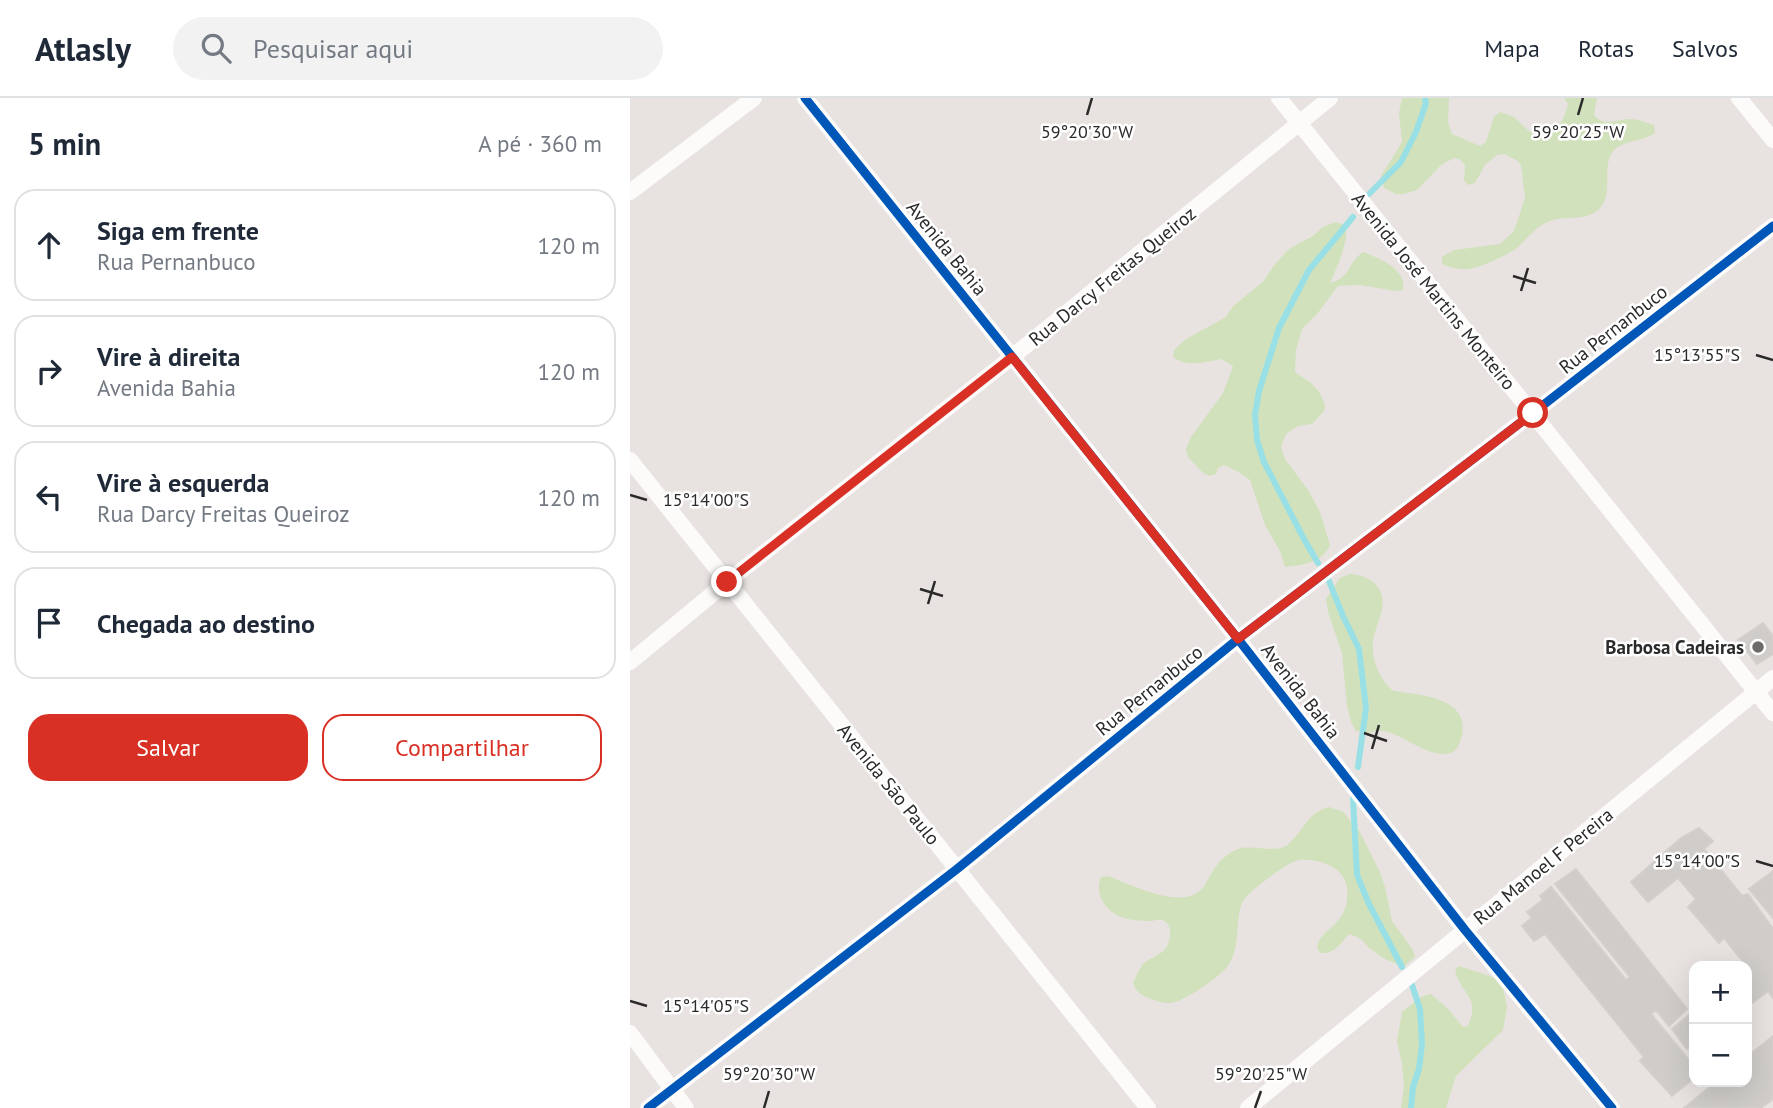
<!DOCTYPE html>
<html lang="pt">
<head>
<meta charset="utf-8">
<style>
  body { margin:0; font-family:"PT Sans",sans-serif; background:#f2f2f3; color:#1f2937 }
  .controls { position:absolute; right:21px; bottom:21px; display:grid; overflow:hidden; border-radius:14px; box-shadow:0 7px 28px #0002 }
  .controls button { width:63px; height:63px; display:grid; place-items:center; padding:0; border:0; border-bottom:2px solid #e0e1e3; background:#fff; color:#1f2937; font:35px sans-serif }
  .stop { position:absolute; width:21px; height:21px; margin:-16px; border:5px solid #d93025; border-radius:50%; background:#fff }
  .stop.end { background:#d93025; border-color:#fff; box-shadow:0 2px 7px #0008 }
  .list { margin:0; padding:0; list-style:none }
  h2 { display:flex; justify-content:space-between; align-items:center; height:91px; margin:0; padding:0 28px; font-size:30px }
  h2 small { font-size:23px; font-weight:400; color:#747a83 }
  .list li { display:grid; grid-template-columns:46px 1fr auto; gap:21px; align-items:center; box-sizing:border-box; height:112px; margin:0 14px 14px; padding:0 14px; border:2px solid #e0e1e3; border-radius:21px }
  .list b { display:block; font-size:26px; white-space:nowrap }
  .list p { margin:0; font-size:23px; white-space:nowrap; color:#747a83 }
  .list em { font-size:23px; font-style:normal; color:#747a83 }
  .actions { display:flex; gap:14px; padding:21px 28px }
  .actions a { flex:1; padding:16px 0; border:2px solid #d93025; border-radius:21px; text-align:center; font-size:24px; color:#d93025 }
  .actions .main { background:#d93025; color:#fff }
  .icon { flex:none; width:38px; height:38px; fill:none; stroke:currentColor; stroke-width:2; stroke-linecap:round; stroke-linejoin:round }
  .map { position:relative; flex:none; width:1143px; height:1010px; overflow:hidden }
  header { display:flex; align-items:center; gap:42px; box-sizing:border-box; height:98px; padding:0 35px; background:#fff; border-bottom:2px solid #e0e1e3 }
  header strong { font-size:33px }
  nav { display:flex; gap:38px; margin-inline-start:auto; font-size:24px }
  .search { width:490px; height:63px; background:#f2f2f3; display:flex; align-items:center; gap:18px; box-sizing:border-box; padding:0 24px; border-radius:38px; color:#747a83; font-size:26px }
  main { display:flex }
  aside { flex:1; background:#fff }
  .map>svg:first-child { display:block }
  .green { fill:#d1e1bb }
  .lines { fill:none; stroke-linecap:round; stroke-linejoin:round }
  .stream { stroke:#98e0e6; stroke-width:6 }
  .building { fill:#cfccc9; stroke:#d3cfcc; stroke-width:2 }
  .minor { stroke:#fcfbfa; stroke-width:16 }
  .cycleway-casing { stroke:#fff; stroke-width:13 }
  .cycleway { stroke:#0057b8; stroke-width:9 }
  .route { stroke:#d93025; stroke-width:9 }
  .ticks { fill:none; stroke:#2a2a2a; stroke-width:2.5 }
  .poi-dot { fill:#6c6b6a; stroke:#fff; stroke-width:2.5 }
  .labels { text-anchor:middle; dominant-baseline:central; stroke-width:5; stroke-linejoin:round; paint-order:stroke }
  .street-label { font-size:19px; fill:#2a2a2a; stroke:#fff }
  .poi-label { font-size:19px; font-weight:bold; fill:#2a2a2a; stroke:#fff; text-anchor:end }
  .ticks-label { font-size:18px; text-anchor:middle; fill:#2a2a2a; stroke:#fff; stroke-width:5; stroke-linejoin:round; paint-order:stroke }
</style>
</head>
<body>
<header>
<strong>Atlasly</strong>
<div class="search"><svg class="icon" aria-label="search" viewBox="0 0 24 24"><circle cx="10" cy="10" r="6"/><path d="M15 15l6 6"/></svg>Pesquisar aqui</div>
<nav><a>Mapa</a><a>Rotas</a><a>Salvos</a></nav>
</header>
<main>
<aside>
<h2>5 min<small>A pé · 360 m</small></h2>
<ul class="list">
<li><svg class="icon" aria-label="ahead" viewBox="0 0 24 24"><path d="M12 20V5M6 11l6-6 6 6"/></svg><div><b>Siga em frente</b><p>Rua Pernanbuco</p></div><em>120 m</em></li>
<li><svg class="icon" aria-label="right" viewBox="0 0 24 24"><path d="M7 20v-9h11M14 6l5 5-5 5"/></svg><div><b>Vire à direita</b><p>Avenida Bahia</p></div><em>120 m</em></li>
<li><svg class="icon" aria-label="left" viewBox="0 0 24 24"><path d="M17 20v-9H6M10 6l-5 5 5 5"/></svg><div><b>Vire à esquerda</b><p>Rua Darcy Freitas Queiroz</p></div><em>120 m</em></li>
<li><svg class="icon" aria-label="arrive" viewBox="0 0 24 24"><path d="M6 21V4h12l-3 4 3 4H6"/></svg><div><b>Chegada ao destino</b></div></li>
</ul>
<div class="actions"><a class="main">Salvar</a><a>Compartilhar</a></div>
</aside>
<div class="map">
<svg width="1143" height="1010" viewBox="0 0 1143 1010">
  <rect width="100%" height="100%" fill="#e8e3e0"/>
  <!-- green -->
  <g class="green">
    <path d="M 772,0 L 819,0 L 818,24 L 822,36 L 850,48 L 856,44 L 864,19 L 870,14 L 884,19 L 899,33 L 907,36 L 919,36 L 926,32 L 934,19 L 938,6 L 934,0 L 967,0 L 964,17 C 974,30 987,21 1001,21 C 1008,21 1017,25 1024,27 L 1025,35 C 1014,43 997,42 986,50 C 969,65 985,94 970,110 C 957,124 936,117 920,123 C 907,127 897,141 887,150 C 881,155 852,169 843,170 C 834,173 821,170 812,166 L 812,159 L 824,152 L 870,146 L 884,133 L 895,100 L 891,68 L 888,63 L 875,56 L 867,57 L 855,67 L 845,85 L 838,87 L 834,82 L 835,68 L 831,62 L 824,60 L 811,67 L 787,92 L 773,96 L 766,96 L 754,90 L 751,78 L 772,44 L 769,15 Z"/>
    <path d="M 706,124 C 710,126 713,125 715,130 C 720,142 705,173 700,185 C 722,179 716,166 733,154 C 749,160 777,171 773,192 L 766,193 L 730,187 L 708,188 L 687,216 L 672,231 L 666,252 L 665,274 L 681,285 L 690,295 L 695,307 L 694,313 L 682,326 L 668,328 L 656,336 L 651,349 L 655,361 L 678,392 L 690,414 L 700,447 C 692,465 673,467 655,469 L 650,453 L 635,427 L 620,382 L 609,374 L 594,367 L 588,370 L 586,376 L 579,378 L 572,374 L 558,359 L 556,351 L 561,339 L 593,295 L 603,268 L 591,261 C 575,264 558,270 543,259 L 544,252 L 556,241 L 596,219 L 603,208 L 633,184 L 645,166 L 659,151 L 683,138 L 693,129 Z"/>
    <path d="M 720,476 C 740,477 756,489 752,511 C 750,522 744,533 743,544 C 741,560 750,584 764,593 C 790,597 840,599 832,638 C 830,644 827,654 820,655 C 799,661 773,636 753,633 C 748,632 742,635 737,635 C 735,635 728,633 726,633 L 721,624 L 717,608 L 712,555 L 698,514 L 696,501 L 710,480 Z"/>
    <path d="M 699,709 L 713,714 L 730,734 L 749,772 L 755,789 L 762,823 L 783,852 L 785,859 L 774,868 C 762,865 752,860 742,852 C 731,843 735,841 719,836 C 710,846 705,856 690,855 L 687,850 C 690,830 714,829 717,802 C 721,776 702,764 679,762 C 675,762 672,761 668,762 C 658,764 623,791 616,799 C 610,805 609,816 608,824 C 607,838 607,854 599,866 C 593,876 572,890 562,896 C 548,903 543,908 527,903 C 516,899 507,897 503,885 C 506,879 509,871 513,866 C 520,859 535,856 538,846 C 541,838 542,825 532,822 C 527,821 521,824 516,823 C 496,822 480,819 471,800 C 468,792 468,787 471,779 L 478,778 C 503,787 559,817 576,785 C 584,770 591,758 608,751 C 621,746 644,755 656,748 C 672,736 677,714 699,709 Z"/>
    <path d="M 829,868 L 869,881 L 872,885 L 877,909 L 873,932 L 826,978 L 816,1010 L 771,1010 L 774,988 L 772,966 L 767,943 L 772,914 L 791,899 L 801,896 L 818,911 L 833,929 L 838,928 C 851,897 831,898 825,872 Z"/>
  </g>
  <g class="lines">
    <!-- stream -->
    <g class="stream">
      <polyline points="739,96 771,64 786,34 796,5 795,0"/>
      <polyline points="688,465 675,443 634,364 627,342 625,317 629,293 649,230 679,172 723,119"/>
      <polyline points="697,478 713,518 729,551 736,610 728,669"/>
      <polyline points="723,700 727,777 739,806 772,869"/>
      <polyline points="781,1010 783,989 789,971 792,946 790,911 782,887"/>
    </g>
  </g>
  <!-- building -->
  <g class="building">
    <polygon points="1133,525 1143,538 1143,556 1127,566 1108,542"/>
    <polygon points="1069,730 1083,743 1074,751 1112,798 1118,796 1143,831 1143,900 1138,893 1117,909 1117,872 1119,871 1094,840 1089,845 1058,809 1066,801 1048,780 1018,804 1001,784 1051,740"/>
    <polygon points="946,771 1057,911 1039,928 1026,912 1021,916 1064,968 1064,980 1042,998 1010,963 1014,959 915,836 904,843 892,828 902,820 897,814 913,802 910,798 921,789 996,882 1000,879 925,786"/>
    <polygon points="1143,773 1143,820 1119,791"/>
    <polygon points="1064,913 1064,947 1057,951 1042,931"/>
    <polygon points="1143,938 1143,1001 1131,1010 1054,1010 1086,984 1117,984 1117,959"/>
  </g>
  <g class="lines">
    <!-- minor -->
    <g class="minor">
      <polyline points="175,0 608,541 835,832 982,1010"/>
      <polyline points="649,0 1143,615"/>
      <polyline points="1109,0 1143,42"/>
      <polyline points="0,94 124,0"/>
      <polyline points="0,362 518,1010"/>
      <polyline points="0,564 97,484 382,259 700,0"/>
      <polyline points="0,935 56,1010"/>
      <polyline points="18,1010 327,771 608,541 903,315 1143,128"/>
      <polyline points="618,1010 1143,580"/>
    </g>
    <defs>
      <g id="cycleway">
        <polyline points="175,0 608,541 835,832 982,1010"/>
        <polyline points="18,1010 327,771 608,541 903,315 1143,128"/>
      </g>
    </defs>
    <!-- cycleway casing -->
    <use href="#cycleway" class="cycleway-casing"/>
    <!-- cycleway -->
    <use href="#cycleway" class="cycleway"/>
  </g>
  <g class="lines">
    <!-- route -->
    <polyline class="route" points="97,484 382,259 608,541 903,315"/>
  </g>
  <!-- ticks -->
  <path class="ticks" d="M 457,17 L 462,0M 948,17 L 953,0M 883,178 L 906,185M 891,193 L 898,170M 1126,257 L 1143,262M 0,397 L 17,402M 290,491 L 313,498M 298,506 L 305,483M 734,635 L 757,643M 742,651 L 749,627M 1126,763 L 1143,768M 0,903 L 17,908M 134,1010 L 139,993M 625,1010 L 631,993"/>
  <!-- markers -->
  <circle class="poi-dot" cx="1128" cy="549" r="7"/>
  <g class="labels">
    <!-- street labels -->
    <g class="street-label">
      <text transform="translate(317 150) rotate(51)">Avenida Bahia</text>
      <text transform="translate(482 178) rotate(-39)">Rua Darcy Freitas Queiroz</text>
      <text transform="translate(804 193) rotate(51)">Avenida José Martins Monteiro</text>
      <text transform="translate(983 231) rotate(-38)">Rua Pernanbuco</text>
      <text transform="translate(519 592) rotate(-39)">Rua Pernanbuco</text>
      <text transform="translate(671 593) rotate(52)">Avenida Bahia</text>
      <text transform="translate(259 686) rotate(51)">Avenida São Paulo</text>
      <text transform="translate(913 768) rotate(-39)">Rua Manoel F Pereira</text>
    </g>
    <!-- poi labels -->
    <g class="poi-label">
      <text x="1114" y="549">Barbosa Cadeiras</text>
    </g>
  </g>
  <g class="ticks-label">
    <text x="457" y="40">59°20'30"W</text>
    <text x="948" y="40">59°20'25"W</text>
    <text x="1067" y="263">15°13'55"S</text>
    <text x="76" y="408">15°14'00"S</text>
    <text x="1067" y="769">15°14'00"S</text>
    <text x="76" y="914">15°14'05"S</text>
    <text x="139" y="982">59°20'30"W</text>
    <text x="631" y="982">59°20'25"W</text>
  </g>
</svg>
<div class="controls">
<button>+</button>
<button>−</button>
</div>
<div class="stop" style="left:903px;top:315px"></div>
<div class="stop end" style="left:97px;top:484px"></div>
</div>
</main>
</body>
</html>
